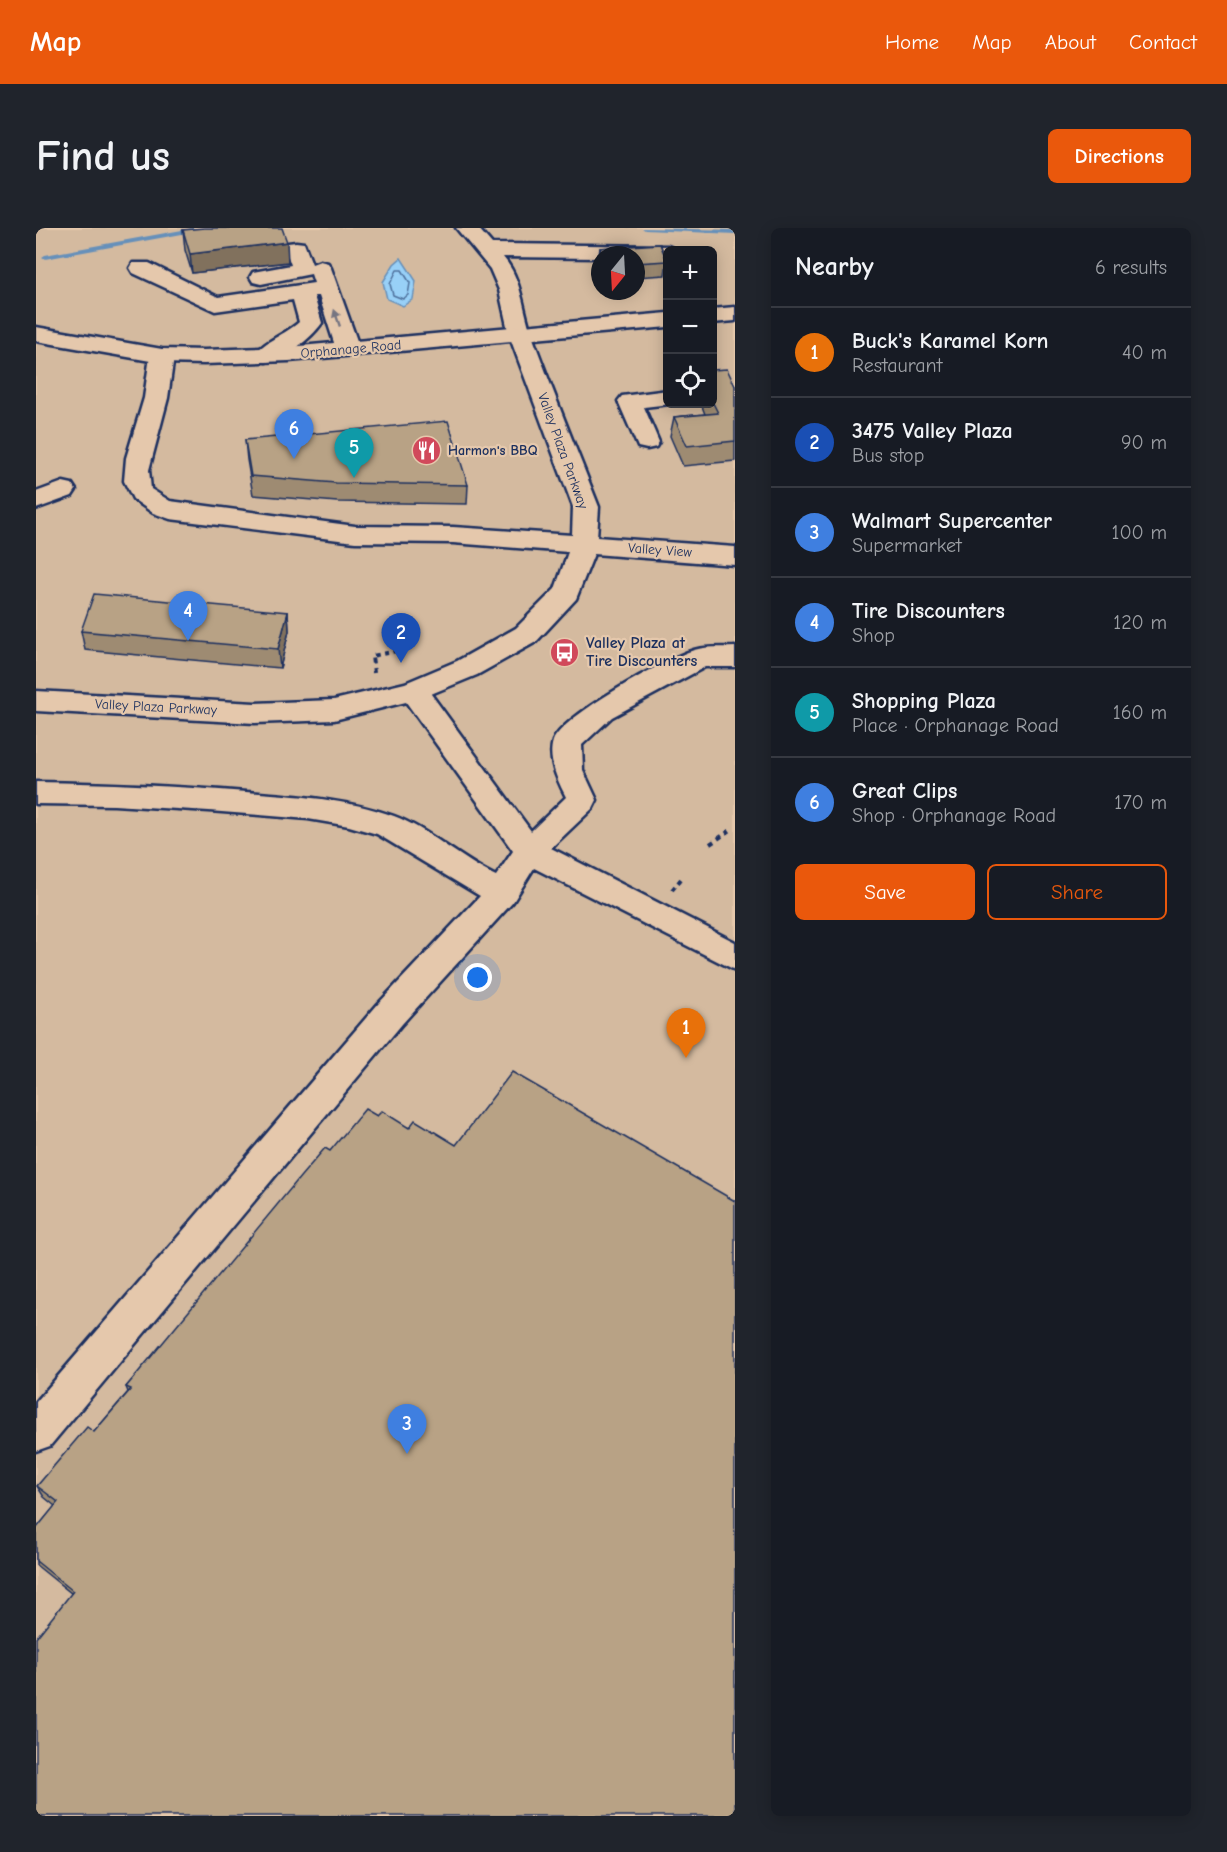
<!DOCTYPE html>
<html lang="en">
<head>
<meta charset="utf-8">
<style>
  body { margin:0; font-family:"Comic Neue",sans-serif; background:#20242c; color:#f1f3f6 }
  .controls { position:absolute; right:18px; top:18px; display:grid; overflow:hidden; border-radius:9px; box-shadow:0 3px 15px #0003 }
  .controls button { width:54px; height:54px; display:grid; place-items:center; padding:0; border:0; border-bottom:2px solid #363941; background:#171b24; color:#f1f3f6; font:30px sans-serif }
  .compass { position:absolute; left:555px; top:18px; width:54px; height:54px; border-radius:50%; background:#171b24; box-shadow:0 3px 15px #0003; rotate:198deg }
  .you { position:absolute; left:442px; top:750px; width:21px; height:21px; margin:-15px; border:4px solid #fff; border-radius:50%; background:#1a73e8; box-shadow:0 0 0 9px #1a73e833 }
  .badge { display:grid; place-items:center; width:39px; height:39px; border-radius:50%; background:#ea580c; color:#fff; font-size:20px; font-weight:700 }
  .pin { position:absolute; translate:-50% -50px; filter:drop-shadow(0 2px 3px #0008) }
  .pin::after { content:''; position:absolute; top:32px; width:21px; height:18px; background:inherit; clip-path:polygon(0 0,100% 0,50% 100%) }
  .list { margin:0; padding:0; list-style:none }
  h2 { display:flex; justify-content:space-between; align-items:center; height:78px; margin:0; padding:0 24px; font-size:26px }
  h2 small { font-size:20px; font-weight:400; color:#9ea1a6 }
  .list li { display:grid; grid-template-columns:39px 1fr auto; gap:18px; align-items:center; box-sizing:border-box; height:90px; padding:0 24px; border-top:2px solid #363941 }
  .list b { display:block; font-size:22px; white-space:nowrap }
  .list p { margin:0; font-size:20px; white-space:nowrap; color:#9ea1a6 }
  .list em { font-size:20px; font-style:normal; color:#9ea1a6 }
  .actions { display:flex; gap:12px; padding:18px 24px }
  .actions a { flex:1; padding:14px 0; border:2px solid #ea580c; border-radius:9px; text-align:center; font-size:21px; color:#ea580c }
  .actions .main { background:#ea580c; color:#fff }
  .icon { flex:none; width:33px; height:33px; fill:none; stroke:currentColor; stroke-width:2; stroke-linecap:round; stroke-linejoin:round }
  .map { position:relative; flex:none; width:699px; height:1588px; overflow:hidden; border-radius:9px }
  header { display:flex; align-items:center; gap:36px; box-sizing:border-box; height:84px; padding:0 30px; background:#ea580c; color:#fff }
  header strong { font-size:28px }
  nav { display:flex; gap:33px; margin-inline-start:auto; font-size:21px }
  .intro { display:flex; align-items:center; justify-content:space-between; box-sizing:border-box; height:144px; padding:0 36px }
  h1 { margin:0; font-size:42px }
  .button { padding:15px 27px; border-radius:9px; background:#ea580c; color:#fff; font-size:21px; font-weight:700 }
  main { display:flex; gap:36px; padding:0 36px }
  aside { flex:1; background:#171b24; border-radius:9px; box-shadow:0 3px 15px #0003 }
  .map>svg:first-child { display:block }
  .built { fill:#d4ba9f; fill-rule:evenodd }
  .water { fill:#98d0f7; stroke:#6690ba; stroke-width:1.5 }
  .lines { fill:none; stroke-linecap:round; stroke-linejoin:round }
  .shore { stroke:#4d6f9b; stroke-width:1.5 }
  .stream { fill:#6690ba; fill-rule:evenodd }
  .minor-casing { stroke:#1b2f5e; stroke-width:5 }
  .major-casing { stroke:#1b2f5e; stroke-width:5 }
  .path { stroke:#1b2f5e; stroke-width:4; stroke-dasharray:5 4.5; stroke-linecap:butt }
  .minor { fill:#e5c8ac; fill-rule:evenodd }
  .major { fill:#e5c8ac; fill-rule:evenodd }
  .wall { fill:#9e8b72; stroke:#1b2f5e; stroke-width:1.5 }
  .shaded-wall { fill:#81715d; stroke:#1b2f5e; stroke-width:1.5 }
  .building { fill:#b8a285; stroke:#1b2f5e; stroke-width:1.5 }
  .oneway { fill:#767481 }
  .labels { text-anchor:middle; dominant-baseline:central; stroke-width:4.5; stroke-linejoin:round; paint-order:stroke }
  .far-street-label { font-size:14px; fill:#1b2f5e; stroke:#e5c8ac }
  .far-poi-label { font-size:14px; font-weight:bold; fill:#1b2f5e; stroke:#e5c8ac; text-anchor:start }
  .poi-label { font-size:16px; font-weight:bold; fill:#1b2f5e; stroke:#e5c8ac; text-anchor:start }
</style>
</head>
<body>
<header>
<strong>Map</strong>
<nav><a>Home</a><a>Map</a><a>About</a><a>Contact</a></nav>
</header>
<div class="intro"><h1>Find us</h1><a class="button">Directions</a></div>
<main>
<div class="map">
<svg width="699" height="1588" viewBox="0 0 699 1588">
  <rect width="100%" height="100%" fill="#e5c8ac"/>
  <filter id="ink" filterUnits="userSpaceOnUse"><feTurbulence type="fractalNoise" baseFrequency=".0167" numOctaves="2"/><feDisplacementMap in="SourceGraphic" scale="12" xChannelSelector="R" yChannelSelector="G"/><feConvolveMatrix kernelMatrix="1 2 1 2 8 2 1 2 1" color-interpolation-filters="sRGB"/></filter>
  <g filter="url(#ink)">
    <!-- built -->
    <path class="built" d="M 0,0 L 699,0 L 699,1588 L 0,1588 ZM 632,22 L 676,22 L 676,176 L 632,176 ZM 564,27 L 600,27 L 600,63 L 564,63 Z"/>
    <!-- water -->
    <polygon class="water" points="365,30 380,53 377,71 367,78 351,71 347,54 358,36"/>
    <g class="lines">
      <!-- shore -->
      <polygon class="shore" points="361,42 366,42 374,55 372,67 367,71 357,67 354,56"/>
      <!-- stream -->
      <g class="stream">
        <polygon points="157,0 171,0 168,2 9,31 6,29 9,27"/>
        <polygon points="606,0 699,2 699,6 609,2"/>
      </g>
      <defs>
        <g id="minor">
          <path d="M 420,0 L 442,0 L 456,16 L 632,18 L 642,22 L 632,22 L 632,30 L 600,30 L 600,27 L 564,27 L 564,30 L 467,29 C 487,52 486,82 497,110 C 518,167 541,223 563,279 L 561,309 L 699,319 L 699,337 L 558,326 L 540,371 L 500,414 L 441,447 L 395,466 L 495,603 L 530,569 C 522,553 511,532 517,513 C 526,488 631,430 658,422 C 671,418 686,420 699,419 L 699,439 L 669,439 L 576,489 L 546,517 L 547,542 L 561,572 L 557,580 L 515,620 L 699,714 L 699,742 L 498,640 L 477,674 L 366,796 L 14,1218 L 0,1223 L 0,1174 L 342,776 L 444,668 L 341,606 L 313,598 L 272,591 L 173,583 L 78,577 L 0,576 L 0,554 C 70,555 140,558 210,564 C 260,568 311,571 358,588 C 391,600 427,633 460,648 L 477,623 L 370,474 L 298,492 L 219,495 L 0,483 L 0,463 L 219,475 L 298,472 L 369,455 L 421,433 L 480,400 L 519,361 L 532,324 L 417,315 L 319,314 L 134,291 L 117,285 L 97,271 L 88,253 L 90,230 L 108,170 L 114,128 L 118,123 L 134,123 L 138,128 L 132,170 L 113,242 L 115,261 L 134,273 L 319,298 L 417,299 L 536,307 L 537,279 L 473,107 L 463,62 L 454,41 Z"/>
          <path d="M 260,14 L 268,15 L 276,36 L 284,33 L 292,35 L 295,40 L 324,121 L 320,126 L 304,126 L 300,121 L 283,68 L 278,68 L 286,95 C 274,112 251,129 230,134 L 222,132 L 218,127 C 228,113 250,106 263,94 L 257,72 L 179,83 L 97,45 L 94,40 L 97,35 L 113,35 L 182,69 L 278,55 L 275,46 L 225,56 L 217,54 L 214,49 L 217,44 L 255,37 L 249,20 L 252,15 Z"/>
          <polygon points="632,162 632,176 634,176 608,179 623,214 620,219 611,221 602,219 582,173 586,168"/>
          <polygon points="27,254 36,256 40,262 36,268 0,281 0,264"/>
        </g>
        <g id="major">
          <polygon points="699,79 699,93 676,95 676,81"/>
          <polygon points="632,85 632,99 253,133 168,136 126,135 0,113 0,99 126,121 168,122 253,119"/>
        </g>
      </defs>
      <!-- minor casing -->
      <use href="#minor" class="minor-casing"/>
      <!-- major casing -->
      <use href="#major" class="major-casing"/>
      <!-- path -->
      <g class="path">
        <polyline points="338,445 336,428 361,423 362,417"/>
        <polyline points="674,616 695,602"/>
        <polyline points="636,662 645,651"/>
      </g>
      <!-- minor -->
      <use href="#minor" class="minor"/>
      <!-- major -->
      <use href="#major" class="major"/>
    </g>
    <!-- wall -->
    <g class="wall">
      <polygon points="147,2 252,34 156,45 149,22"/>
      <polygon points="624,16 631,33 629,47 600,49 600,27 564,27 564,39 562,34 564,20"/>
      <polygon points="676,142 699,158 699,233 647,238 634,208 638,189 669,186 665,176 676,176"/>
      <polygon points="209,212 432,257 431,276 301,274 217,267 211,232"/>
      <polygon points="252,384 253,403 244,440 49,422 45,403"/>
      <polygon points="341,888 420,917 699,973 35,1365 0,1337 0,1301 19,1278 8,1269 1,1258 58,1204 92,1164 90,1159 294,923"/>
    </g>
    <!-- shaded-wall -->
    <g class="shaded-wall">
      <polygon points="251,14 252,34 156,45 154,26"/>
      <polygon points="252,384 253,403 244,440 242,421"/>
    </g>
    <!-- building -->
    <g class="building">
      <polygon points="168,0 246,0 251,14 154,26 147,2"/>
      <polygon points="624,16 631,33 600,35 600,27 566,27 564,20"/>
      <polygon points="691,141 699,158 699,213 651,218 638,189 682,185 676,173 676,142"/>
      <polygon points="412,193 432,257 300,255 215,248 209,212"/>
      <polygon points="58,366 252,384 242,421 45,403"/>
      <polygon points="476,844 699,973 699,1588 0,1588 0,1410 37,1363 0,1333 0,1301 22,1274 1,1258 51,1199 58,1204 95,1161 90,1159 265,948 289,920 294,923 329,881 341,888 346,883 373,900 379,892 420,917"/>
    </g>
    <!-- one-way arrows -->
    <defs><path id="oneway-solid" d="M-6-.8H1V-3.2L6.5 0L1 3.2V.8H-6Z" transform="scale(1.5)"/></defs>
    <use class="oneway" href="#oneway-solid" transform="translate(301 90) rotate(-109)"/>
  </g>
  <!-- icons -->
  <defs>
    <symbol id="restaurant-disc" viewBox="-11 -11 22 22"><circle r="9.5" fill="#d1495b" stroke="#e5c8ac"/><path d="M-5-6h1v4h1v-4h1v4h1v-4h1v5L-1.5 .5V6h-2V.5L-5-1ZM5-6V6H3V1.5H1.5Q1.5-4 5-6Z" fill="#fff"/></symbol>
    <symbol id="bus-disc" viewBox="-11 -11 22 22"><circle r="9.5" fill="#d1495b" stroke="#e5c8ac"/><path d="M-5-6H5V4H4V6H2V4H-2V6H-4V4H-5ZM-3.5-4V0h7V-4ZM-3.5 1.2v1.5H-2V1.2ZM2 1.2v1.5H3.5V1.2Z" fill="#fff"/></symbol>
  </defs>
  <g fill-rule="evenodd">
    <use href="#restaurant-disc" x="374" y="206" width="33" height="33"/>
    <use href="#bus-disc" x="512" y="408" width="33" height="33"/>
  </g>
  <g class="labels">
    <!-- far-street labels -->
    <g class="far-street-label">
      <text transform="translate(315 121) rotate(-5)">Orphanage Road</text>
      <text transform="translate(527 223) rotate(70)">Valley Plaza Parkway</text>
      <text transform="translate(624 322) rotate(4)">Valley View</text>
      <text transform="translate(120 479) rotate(3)">Valley Plaza Parkway</text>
    </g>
    <!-- far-poi labels -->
    <g class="far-poi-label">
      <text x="412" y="222">Harmon's BBQ</text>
    </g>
    <!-- poi labels -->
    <g class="poi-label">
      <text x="550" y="415">Valley Plaza at<tspan x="550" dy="18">Tire Discounters</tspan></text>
    </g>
  </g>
</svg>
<div class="controls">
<button>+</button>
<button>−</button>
<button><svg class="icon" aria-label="locate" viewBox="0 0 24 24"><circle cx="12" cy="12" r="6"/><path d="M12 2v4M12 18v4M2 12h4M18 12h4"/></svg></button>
</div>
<svg class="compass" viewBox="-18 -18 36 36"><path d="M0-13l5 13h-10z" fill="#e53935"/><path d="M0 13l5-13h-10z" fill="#9ea1a6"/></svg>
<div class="you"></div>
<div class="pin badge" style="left:650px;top:830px;background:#e8710a">1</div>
<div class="pin badge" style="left:365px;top:435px;background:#1a4fb4">2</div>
<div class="pin badge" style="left:371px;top:1226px;background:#3f7fe0">3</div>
<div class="pin badge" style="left:152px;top:413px;background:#3f7fe0">4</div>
<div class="pin badge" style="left:318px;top:250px;background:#0f9aa8">5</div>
<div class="pin badge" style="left:258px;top:231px;background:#3f7fe0">6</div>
</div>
<aside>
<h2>Nearby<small>6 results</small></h2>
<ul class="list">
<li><span class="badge" style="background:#e8710a">1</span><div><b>Buck's Karamel Korn</b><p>Restaurant</p></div><em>40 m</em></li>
<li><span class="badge" style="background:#1a4fb4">2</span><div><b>3475 Valley Plaza</b><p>Bus stop</p></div><em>90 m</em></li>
<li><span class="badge" style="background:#3f7fe0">3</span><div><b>Walmart Supercenter</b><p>Supermarket</p></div><em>100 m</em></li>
<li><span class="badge" style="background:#3f7fe0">4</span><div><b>Tire Discounters</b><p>Shop</p></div><em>120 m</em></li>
<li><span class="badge" style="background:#0f9aa8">5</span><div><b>Shopping Plaza</b><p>Place · Orphanage Road</p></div><em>160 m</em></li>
<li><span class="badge" style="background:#3f7fe0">6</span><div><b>Great Clips</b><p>Shop · Orphanage Road</p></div><em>170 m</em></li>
</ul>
<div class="actions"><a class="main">Save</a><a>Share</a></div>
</aside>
</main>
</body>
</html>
